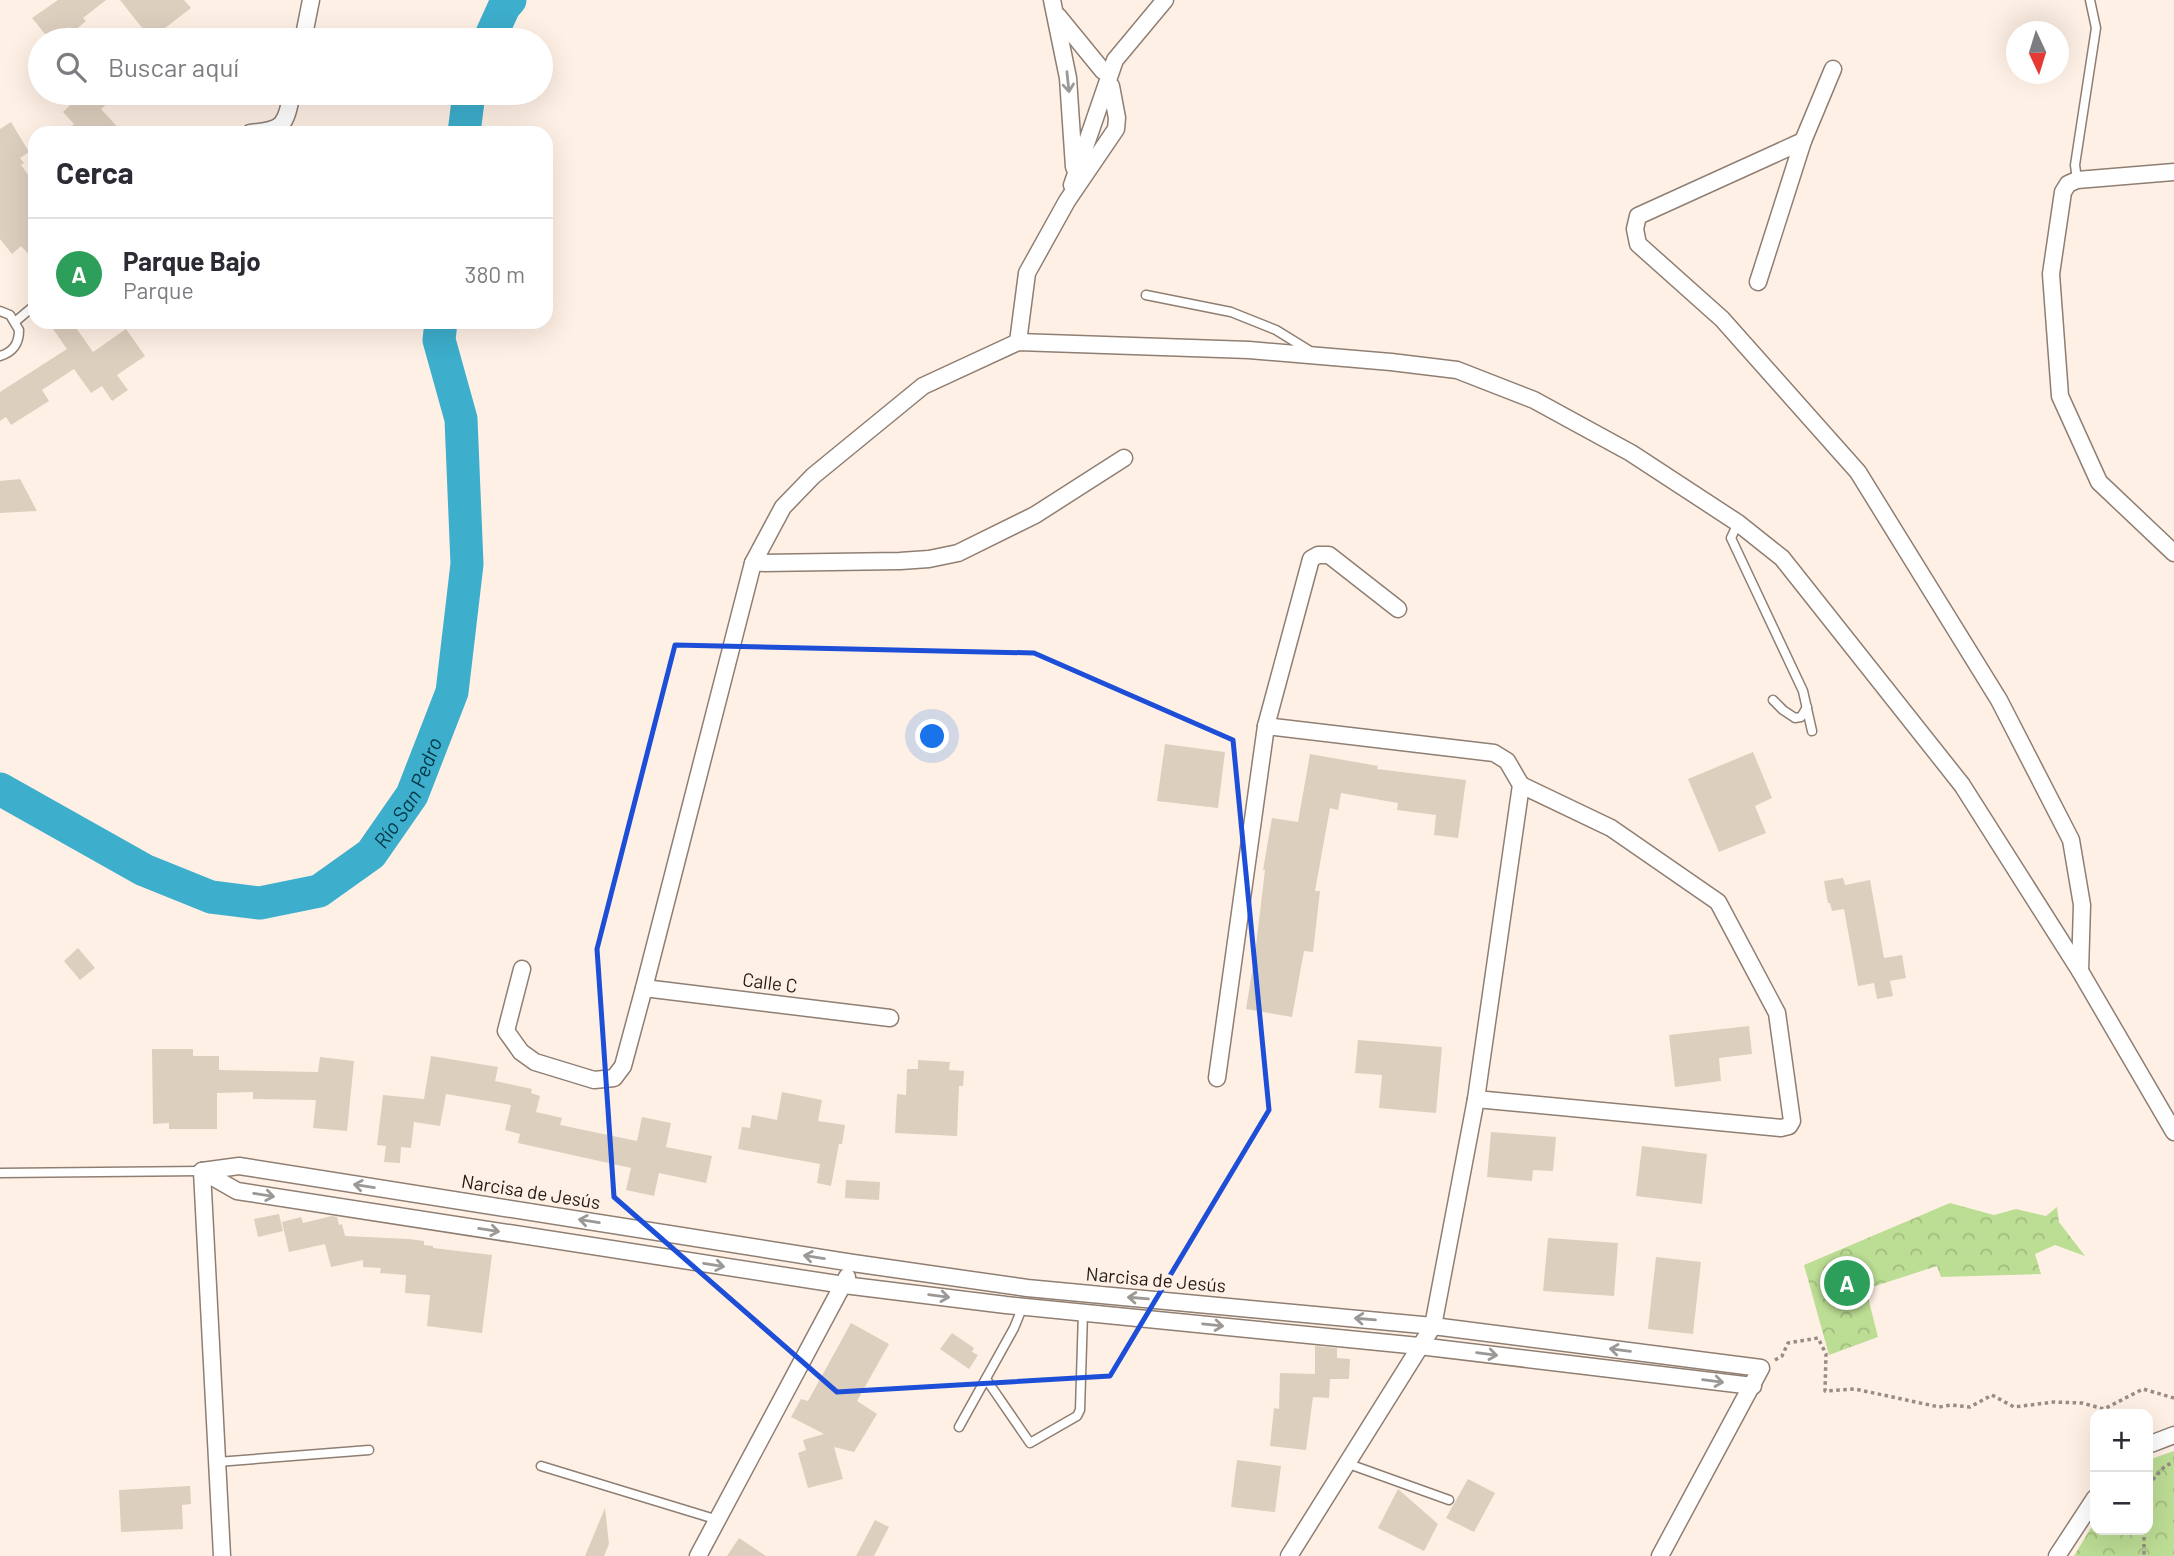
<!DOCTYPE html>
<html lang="es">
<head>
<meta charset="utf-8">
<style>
  body { margin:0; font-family:Barlow,sans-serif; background:#f2f2f3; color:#2b2b33 }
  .controls { position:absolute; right:21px; bottom:21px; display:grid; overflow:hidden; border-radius:14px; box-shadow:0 7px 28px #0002 }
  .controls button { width:63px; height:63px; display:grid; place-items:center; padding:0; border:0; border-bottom:2px solid #e1e1e2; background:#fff; color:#2b2b33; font:35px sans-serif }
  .compass { position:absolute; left:2006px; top:21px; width:63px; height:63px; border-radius:50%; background:#fff; box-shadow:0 7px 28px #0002; rotate:176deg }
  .you { position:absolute; left:933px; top:737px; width:24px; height:24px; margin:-18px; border:5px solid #fff; border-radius:50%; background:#1a73e8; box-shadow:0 0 0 10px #1a73e833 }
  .badge { display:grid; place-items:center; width:46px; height:46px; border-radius:50%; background:#2563eb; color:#fff; font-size:23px; font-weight:700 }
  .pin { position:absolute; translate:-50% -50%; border:4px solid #fff; box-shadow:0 2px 7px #0006 }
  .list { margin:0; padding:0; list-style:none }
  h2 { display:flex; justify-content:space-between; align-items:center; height:91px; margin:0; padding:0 28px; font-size:30px }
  h2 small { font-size:23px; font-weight:400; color:#7c7c81 }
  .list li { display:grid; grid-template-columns:46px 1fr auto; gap:21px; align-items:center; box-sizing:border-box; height:112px; padding:0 28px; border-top:2px solid #e1e1e2 }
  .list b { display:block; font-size:26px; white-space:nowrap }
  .list p { margin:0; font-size:23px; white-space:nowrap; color:#7c7c81 }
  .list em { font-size:23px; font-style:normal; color:#7c7c81 }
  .icon { flex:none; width:38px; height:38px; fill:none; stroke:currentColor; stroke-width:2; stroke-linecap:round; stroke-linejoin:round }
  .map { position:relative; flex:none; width:2174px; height:1556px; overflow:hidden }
  .search { position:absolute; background:#fff; box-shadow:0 7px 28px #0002; left:28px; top:28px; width:525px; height:77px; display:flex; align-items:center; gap:18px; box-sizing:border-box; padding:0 24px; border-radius:38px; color:#7c7c81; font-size:26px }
  .panel { position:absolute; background:#fff; box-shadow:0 7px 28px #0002; left:28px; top:126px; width:525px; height:203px; border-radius:21px }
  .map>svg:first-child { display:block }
  .forest { fill:url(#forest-crowns) }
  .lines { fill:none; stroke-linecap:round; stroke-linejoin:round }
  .river { stroke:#3daecc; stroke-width:33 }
  .building { fill:#ddcfbe }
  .lane-casing { stroke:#8f7e72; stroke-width:11 }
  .street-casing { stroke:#8f7e72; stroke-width:19 }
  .path { stroke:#978b83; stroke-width:3.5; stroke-dasharray:3.5 3.5; stroke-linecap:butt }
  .lane { stroke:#fff; stroke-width:8 }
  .street { stroke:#fff; stroke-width:16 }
  .oneway { stroke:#9b9896 }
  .marked { fill:none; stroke:#1d4ed8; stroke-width:5; stroke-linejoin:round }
  .labels { text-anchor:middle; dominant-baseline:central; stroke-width:7; stroke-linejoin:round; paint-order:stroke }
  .street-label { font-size:19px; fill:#211a15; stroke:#fff0e5 }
  .water-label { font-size:21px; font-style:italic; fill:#033845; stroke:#fff0e5 }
</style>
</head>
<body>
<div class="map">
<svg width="2174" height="1556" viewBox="0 0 2174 1556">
  <defs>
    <pattern id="forest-crowns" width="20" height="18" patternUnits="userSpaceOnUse" patternTransform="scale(1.75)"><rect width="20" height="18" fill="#bcdd94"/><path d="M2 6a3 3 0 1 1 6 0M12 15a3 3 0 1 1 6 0" fill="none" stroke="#a1bd7f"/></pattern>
  </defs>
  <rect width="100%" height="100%" fill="#fff0e5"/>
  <!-- forest -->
  <g class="forest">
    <polygon points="1950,1203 1994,1215 2016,1209 2046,1216 2057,1207 2059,1222 2085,1256 2055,1245 2035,1254 2041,1274 1941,1277 1937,1266 1866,1289 1878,1337 1829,1355 1804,1265"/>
    <polygon points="2174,1451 2174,1556 2074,1556 2095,1521 2095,1530 2148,1530 2148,1460"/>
  </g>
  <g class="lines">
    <!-- river -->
    <g class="river">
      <polyline points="489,40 504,7 510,0"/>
      <polyline points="464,133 469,93"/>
      <path id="s1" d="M 0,789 L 144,870 L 211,897 L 260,903 L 319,891 L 371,854 L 412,795 L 452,692 L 467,564 L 461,419 L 439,340 L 441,322"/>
    </g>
  </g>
  <!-- building -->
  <g class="building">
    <polygon points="58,0 106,0 83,18 86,21 73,32 69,27 59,35 57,32 49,39 32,18"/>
    <polygon points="120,0 184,0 191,8 151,39"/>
    <polygon points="83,93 102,93 110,101 101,109 123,133 64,133 74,124 63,112"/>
    <polygon points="11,122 29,152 20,158 24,163 21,165 35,184 35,261 21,246 12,254 0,239 0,129"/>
    <polygon points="64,322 72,322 93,352 126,329 145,356 117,375 128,390 112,401 102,386 91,393 74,369 42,390 49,401 11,425 6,417 0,421 0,392 67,349 53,329"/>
    <polygon points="20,479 37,511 0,513 0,481"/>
    <polygon points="1165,744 1225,752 1218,808 1157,801"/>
    <polygon points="1753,752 1772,798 1755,806 1766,833 1719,852 1688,779"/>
    <polygon points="1310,754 1378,766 1377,769 1466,780 1458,838 1434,835 1436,815 1397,810 1398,803 1341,793 1338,810 1330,808 1315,891 1320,891 1313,952 1304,951 1292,1017 1246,1009 1255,954 1265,870 1263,870 1272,818 1298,822"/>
    <polygon points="1843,878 1845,885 1870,880 1884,958 1902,955 1906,978 1890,981 1893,996 1877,999 1874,983 1858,986 1844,909 1832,911 1830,903 1828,903 1824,881"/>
    <polygon points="78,948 95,968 80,980 64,961"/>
    <polygon points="1749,1026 1752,1054 1719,1058 1721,1081 1675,1087 1669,1035"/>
    <polygon points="1358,1040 1442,1047 1436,1113 1379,1108 1382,1075 1355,1073"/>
    <polygon points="152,1049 193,1049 193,1056 219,1056 219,1070 318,1072 320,1057 354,1061 347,1131 313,1128 316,1100 253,1099 253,1092 217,1093 217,1129 169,1129 169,1123 153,1124"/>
    <polygon points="431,1056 498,1067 495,1081 532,1089 531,1093 540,1096 536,1112 562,1118 560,1125 637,1141 642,1117 671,1123 666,1147 712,1156 706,1183 659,1173 654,1196 626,1190 631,1168 518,1143 520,1134 505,1130 511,1105 446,1094 440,1126 414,1122 411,1148 401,1147 400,1163 384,1162 386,1146 377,1145 383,1095 424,1099"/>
    <polygon points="918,1060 950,1062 949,1070 964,1071 963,1086 959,1086 957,1136 895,1133 897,1094 906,1095 907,1069 918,1069"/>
    <polygon points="782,1092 822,1100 818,1121 845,1125 842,1144 839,1144 831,1186 817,1183 820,1164 738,1149 742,1127 750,1128 752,1115 777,1120"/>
    <polygon points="1491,1132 1556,1137 1553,1171 1533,1170 1532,1181 1487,1177"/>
    <polygon points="1642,1146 1707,1154 1702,1204 1636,1196"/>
    <polygon points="846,1180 880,1182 879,1200 845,1198"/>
    <polygon points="279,1214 283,1231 258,1237 254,1219"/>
    <polygon points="332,1216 337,1217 339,1225 342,1224 345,1236 409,1239 424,1241 424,1245 433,1246 433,1248 492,1255 482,1333 427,1326 430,1295 405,1293 406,1275 380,1273 381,1268 363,1267 363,1260 331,1267 325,1244 289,1252 282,1222 301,1217 303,1223"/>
    <polygon points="1548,1238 1618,1243 1614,1296 1543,1291"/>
    <polygon points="1656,1257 1701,1262 1693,1334 1648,1329"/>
    <polygon points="851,1323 889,1344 857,1401 877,1414 854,1452 834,1447 843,1479 808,1488 798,1453 806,1450 803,1440 824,1434 791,1417 801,1399 808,1401"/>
    <polygon points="952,1333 974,1348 972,1352 978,1355 969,1369 940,1349"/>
    <polygon points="1315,1346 1337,1348 1337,1358 1350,1359 1349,1379 1330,1379 1329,1398 1313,1397 1306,1450 1270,1446 1274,1408 1279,1409 1280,1373 1315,1374"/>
    <polygon points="1237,1460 1281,1466 1275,1512 1231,1507"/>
    <polygon points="1468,1479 1495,1493 1474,1532 1446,1518"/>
    <polygon points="190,1486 191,1504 182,1505 183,1529 121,1532 119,1490"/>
    <polygon points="1398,1489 1438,1524 1424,1551 1378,1528"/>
    <polygon points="605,1508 609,1544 604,1556 585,1556"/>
    <polygon points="875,1520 889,1527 874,1556 856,1556"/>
    <polygon points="739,1538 766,1556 727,1556"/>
  </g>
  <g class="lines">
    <defs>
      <g id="lane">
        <polyline points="2077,180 2075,165 2096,28 2090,0"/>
        <polyline points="1146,295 1231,312 1276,330 1310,351"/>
        <path d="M 0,311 L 10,315 L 19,330 C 19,344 13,352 0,356"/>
        <polyline points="16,321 35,305"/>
        <polyline points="1738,523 1731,538 1803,691 1812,731"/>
        <polyline points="1773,700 1783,710 1795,718 1801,717 1807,707"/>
        <polyline points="0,1173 202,1171"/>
        <polyline points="986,1379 1030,1443 1077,1416 1080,1410 1083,1312"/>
        <polyline points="959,1427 1014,1328 1023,1306"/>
        <polyline points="217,1462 369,1450"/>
        <polyline points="1346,1463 1449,1500"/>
        <polyline points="541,1466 718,1520"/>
      </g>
      <g id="street">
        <polyline points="1052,0 1068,78 1074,167"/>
        <polyline points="1058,16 1103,71"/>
        <polyline points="303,40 311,0"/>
        <path d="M 250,133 C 284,130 285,126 292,93"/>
        <polyline points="1803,141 1638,216 1635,229 1638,244 1722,319 1858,472 1999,700 2071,840 2082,905 2080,971"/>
        <polyline points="2174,172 2077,180 2068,184 2063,192 2051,274 2060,396 2099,482 2174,553"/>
        <polyline points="1072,185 1115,60 1165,0"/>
        <polyline points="1758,282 1803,141 1833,69"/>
        <polyline points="1018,342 1027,273 1067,201 1116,129 1117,118 1111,86"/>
        <polyline points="753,563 900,561 929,559 958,553 1035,515 1124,458"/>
        <polyline points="1266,726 1311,559 1318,555 1329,555 1398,609"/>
        <polyline points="522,969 506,1031 521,1052 535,1062 594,1080 614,1078 623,1066 644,988 753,563 783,507 813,476 923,386 1018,342 1249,350 1391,362 1457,370 1534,400 1631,453 1738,523 1782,558 1962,785 2080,971 2174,1132"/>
        <polyline points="644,988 890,1018"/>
        <polyline points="1217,1078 1266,726 1494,753 1507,761 1521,785 1476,1099 1433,1326 1289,1556"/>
        <polyline points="1476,1099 1781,1128 1789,1126 1792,1121 1777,1013 1718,902 1611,828 1521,785"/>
        <polyline points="202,1171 239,1166 853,1263 1027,1288 1433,1326 1761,1368 1660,1556"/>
        <polyline points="202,1171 237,1191 844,1285 1006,1305 1419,1346 1753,1386"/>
        <polyline points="202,1171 222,1556"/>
        <polyline points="2148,1445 2174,1435"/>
        <polyline points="698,1556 847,1277"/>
        <polyline points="2057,1556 2095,1498"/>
      </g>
    </defs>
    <!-- lane casing -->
    <use href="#lane" class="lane-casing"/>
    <!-- street casing -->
    <use href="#street" class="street-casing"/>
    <!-- path -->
    <g class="path">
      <polyline points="1775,1360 1782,1356 1788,1343 1818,1338 1826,1354 1825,1391 1855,1389 1939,1407 1951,1405 1970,1407 1992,1395 2014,1407 2054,1402 2082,1403 2104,1409 2143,1389 2174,1398"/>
      <polyline points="2148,1485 2165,1466 2174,1462"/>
      <polyline points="2144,1530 2144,1556"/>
    </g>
    <!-- lane -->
    <use href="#lane" class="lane"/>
    <!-- street -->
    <use href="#street" class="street"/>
  </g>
  <!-- one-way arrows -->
  <defs><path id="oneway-shaft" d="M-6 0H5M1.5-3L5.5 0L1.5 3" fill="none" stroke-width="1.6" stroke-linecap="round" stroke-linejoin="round" transform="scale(1.75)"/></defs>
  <g class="oneway">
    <use href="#oneway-shaft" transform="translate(1068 82) rotate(84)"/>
    <use href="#oneway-shaft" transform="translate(364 1186) rotate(-171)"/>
    <use href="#oneway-shaft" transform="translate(264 1195) rotate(9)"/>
    <use href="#oneway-shaft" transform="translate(589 1221) rotate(-171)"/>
    <use href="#oneway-shaft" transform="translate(489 1230) rotate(9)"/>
    <use href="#oneway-shaft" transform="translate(814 1257) rotate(-171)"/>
    <use href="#oneway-shaft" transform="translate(714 1265) rotate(9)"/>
    <use href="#oneway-shaft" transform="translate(939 1296) rotate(7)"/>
    <use href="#oneway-shaft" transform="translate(1138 1298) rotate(-175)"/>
    <use href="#oneway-shaft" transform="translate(1365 1319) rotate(-175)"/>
    <use href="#oneway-shaft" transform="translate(1213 1325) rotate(6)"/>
    <use href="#oneway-shaft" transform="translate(1620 1350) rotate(-173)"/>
    <use href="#oneway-shaft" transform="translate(1487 1354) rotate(7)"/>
    <use href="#oneway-shaft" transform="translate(1713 1381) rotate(7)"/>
  </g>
  <!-- marked area -->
  <path class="marked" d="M 675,645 L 1034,653 L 1233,740 L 1269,1110 L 1110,1376 L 837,1392 L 614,1197 L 597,949 Z"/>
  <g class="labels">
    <!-- street labels -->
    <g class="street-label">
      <text transform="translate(770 982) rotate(7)">Calle C</text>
      <text transform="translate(531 1191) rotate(9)">Narcisa de Jesús</text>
      <text transform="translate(1156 1279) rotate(5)">Narcisa de Jesús</text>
    </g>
    <!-- water labels -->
    <g class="water-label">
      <text stroke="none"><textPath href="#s1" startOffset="483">Río San Pedro</textPath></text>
    </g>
  </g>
</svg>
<div class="controls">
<button>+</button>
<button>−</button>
</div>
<svg class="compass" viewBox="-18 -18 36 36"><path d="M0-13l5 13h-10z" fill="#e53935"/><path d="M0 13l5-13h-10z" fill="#7c7c81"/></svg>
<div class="you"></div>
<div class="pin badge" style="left:1847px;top:1283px;background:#2e9e5b">A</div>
<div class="search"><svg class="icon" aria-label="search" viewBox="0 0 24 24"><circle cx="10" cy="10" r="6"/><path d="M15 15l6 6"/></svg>Buscar aquí</div>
<section class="panel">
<h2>Cerca<small></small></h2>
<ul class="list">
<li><span class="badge" style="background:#2e9e5b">A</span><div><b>Parque Bajo</b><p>Parque</p></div><em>380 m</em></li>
</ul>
</section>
</div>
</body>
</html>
